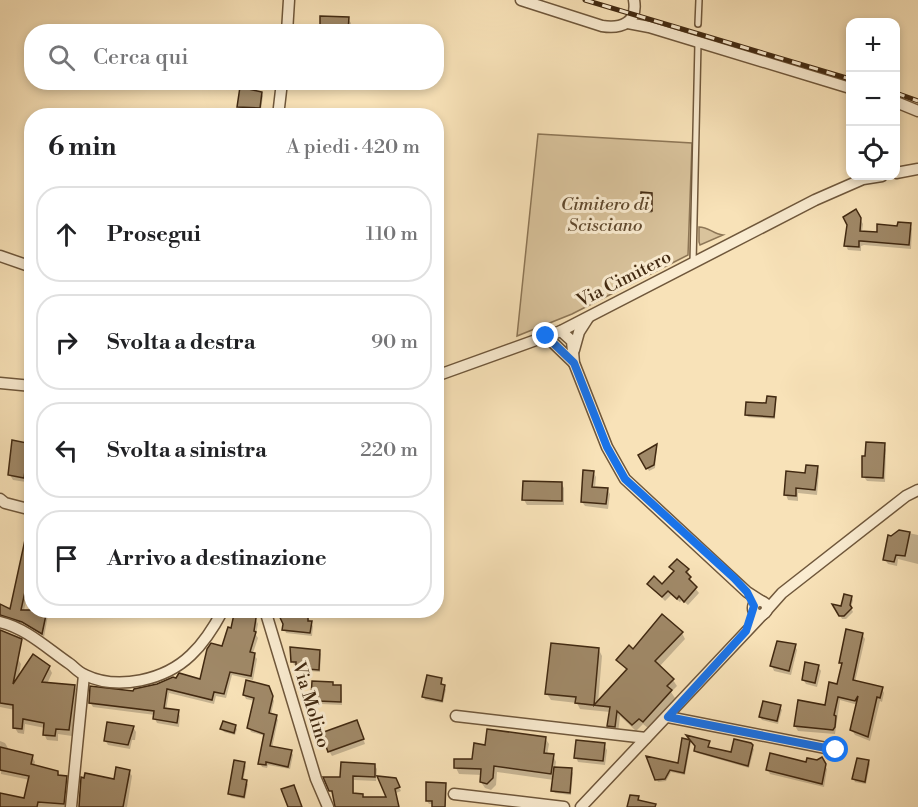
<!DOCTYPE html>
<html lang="it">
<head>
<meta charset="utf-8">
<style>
  body { margin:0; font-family:"Libre Bodoni",serif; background:#f6f6f6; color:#202124 }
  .controls { position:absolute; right:18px; top:18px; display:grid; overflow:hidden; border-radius:12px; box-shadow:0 3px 9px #0003 }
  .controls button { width:54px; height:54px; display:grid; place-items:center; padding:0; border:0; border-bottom:2px solid #e0e0e0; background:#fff; color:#202124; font:30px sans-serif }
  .stop { position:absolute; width:18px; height:18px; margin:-14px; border:4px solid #1a73e8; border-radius:50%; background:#fff }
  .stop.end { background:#1a73e8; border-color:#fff; box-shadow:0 2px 6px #0008 }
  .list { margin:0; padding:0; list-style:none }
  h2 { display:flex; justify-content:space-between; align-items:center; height:78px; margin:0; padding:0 24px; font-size:26px }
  h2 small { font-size:20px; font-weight:400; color:#757577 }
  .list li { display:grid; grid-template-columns:39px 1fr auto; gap:18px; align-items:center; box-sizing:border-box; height:96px; margin:0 12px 12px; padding:0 12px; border:2px solid #e0e0e0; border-radius:24px }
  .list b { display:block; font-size:22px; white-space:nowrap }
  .list em { font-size:20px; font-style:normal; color:#757577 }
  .icon { flex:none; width:33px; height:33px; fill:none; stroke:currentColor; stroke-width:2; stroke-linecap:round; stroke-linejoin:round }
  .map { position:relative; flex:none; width:918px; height:807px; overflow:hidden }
  .search { position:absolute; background:#fff; box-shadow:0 3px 9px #0003; left:24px; top:24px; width:420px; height:66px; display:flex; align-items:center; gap:15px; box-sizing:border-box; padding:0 21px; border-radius:24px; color:#757577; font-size:22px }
  .panel { position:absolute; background:#fff; box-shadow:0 3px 9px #0003; left:24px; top:108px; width:420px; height:510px; border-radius:24px }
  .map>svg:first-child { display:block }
  .green { fill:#d9c39c; stroke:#8d7656; stroke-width:1.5 }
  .shadow { fill:#0003 }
  .building { fill:#a08968; stroke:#412911; stroke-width:1.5 }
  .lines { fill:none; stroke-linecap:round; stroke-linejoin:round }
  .lane-casing { stroke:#6f573b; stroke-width:8 }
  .street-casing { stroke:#6f573b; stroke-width:13 }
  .lane { stroke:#faecd1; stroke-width:5 }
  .street { stroke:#faecd1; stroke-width:10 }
  .rail-casing { stroke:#412911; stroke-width:5 }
  .rail { stroke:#faecd1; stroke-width:3; stroke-dasharray:9; stroke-linecap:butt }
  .route { stroke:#1a73e8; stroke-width:8 }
  .labels { text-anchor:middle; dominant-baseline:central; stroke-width:6; stroke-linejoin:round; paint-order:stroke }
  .park-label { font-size:18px; font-style:italic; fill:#5f482d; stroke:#faecd1 }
  .street-label { font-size:18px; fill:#412911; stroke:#faecd1 }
</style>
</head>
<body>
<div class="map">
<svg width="918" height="807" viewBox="0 0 918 807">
  <rect width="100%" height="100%" fill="#f8e2b8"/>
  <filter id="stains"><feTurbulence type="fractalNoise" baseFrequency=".00333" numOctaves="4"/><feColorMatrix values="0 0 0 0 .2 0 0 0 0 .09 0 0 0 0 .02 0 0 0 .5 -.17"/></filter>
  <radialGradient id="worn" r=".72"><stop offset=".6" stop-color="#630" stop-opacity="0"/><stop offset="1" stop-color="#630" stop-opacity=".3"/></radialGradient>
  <!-- green -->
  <g class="green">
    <polygon points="538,134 692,143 688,255 572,314 517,336"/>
    <path d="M 699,227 C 709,227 713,234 723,235 L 700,245 L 699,242 Z"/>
  </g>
  <!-- shadow -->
  <g class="shadow">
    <polygon points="348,19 351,23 350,32 321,32"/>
    <polygon points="261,93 263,96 261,110 241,110 239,107"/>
    <polygon points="651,194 652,213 643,213 641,210"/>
    <polygon points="856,211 863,224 862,232 878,234 910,225 912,229 911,249 864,245 861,246 861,251 848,250 846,246 849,225"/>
    <polygon points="775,398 776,401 775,419 748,417 746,414 768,405"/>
    <polygon points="32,445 31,475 27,475 26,482 13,480 10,475"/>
    <polygon points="884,445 886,450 885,482 867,481 864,477"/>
    <polygon points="657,446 655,468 649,471 640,455"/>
    <polygon points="817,467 819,472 817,495 798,493 798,501 788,500 786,495 806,474"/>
    <polygon points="593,472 596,477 595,488 607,489 610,494 608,509 585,506 582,502"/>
    <polygon points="561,483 564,488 564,505 527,505 524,500"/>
    <polygon points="32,530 32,574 21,624 0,618 0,606 11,611"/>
    <polygon points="899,531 918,535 918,564 898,559 897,566 888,564 885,560"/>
    <polygon points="671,567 688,570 691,583 699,593 688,605 682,600 680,602 671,595 665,601 649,584 663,586 676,571 674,571"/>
    <polygon points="851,597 853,600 851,608 853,612 846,619 842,619 835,606 842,608"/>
    <polygon points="39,610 49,610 44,637 35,628"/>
    <polygon points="239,610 252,611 258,624 256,635 258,638 253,653 257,659 253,680 232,675 226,698 216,696 214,704 169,693 166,710 178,711 180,716 179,727 157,723 155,719 155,715 93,707 90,702 201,681 223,647"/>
    <polygon points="279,610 294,610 293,614 307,616 313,626 312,636 286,633"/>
    <polygon points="0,631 21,664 18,680 49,667 52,673 47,684 75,687 78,692 72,736 58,734 58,741 47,740 44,734 45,728 25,724 24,734 18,733 15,728 15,710 0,707"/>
    <polygon points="682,633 685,639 659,667 673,680 677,686 671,692 675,698 648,728 643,724 636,731 620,716 618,733 612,732 608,726 610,712 580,709 577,703 551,700 547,694 599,650 602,656 598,703 627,671 618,660 633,651"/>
    <polygon points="862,634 865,639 855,682 882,689 884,693 882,702 880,701 870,741 855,735 852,730 858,705 840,700 835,734 798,731 795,726 827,707 838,686 843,666 840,663"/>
    <polygon points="795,646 797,650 791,675 774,671 772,666"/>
    <polygon points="319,651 321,654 320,672 299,670 298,665 294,665 293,662"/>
    <polygon points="818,666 821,671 817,687 806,684 803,679"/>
    <polygon points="441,679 442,686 446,689 443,703 425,700 424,697"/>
    <polygon points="341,687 342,705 321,704 313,698"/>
    <polygon points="270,691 274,701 271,715 276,716 278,720 272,748 291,751 293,755 290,769 268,765 267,768 262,767 260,763 265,736 251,732 249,728 255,701 246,699 244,695"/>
    <polygon points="780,707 782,710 778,724 762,720 760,717"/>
    <polygon points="235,726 237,729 235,735 224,732 222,729"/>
    <polygon points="359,726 365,744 332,756 329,751"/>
    <polygon points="133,727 136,732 135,740 132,740 130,749 108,745 105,740"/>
    <polygon points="545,738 549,744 547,755 553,755 556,762 555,768 571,770 573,773 571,795 555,793 553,790 554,780 497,772 496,785 491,790 485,788 481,782 482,775 459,774 456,768 456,760 473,760 486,746"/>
    <polygon points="683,740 691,742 685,775 671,772 666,781 658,782 648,758 679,765"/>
    <polygon points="0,741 5,743 8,748 7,750 32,756 35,762 34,766 57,772 60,777 66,778 69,783 66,807 0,807 0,794 25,800 30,780 1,774"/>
    <polygon points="709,743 709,748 732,754 752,747 754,749 749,768 697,753 696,751"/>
    <polygon points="604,745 607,750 605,765 578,762 576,757"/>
    <polygon points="821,759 827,769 824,787 770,774 768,770 808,764"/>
    <polygon points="869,762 870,764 866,784 855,782 854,779"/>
    <polygon points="244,764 246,766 243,781 248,784 245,799 231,796 229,794"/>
    <polygon points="374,765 377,769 376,781 354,780 354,795 362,795 364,798 389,799 395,780 401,791 396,793 399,807 336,807 331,791 342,778"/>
    <polygon points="129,771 132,776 127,807 80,807"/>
    <polygon points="445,784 446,807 433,807 433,804 429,804 427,801"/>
  </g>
  <!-- building -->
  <g class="building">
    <polygon points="320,16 349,17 348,32 320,32"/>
    <polygon points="240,87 262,92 260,108 237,107"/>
    <polygon points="641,192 652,193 652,211 640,210"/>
    <polygon points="856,209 861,218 860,231 877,232 877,224 897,226 898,222 911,223 909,245 861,241 859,241 859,247 844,246 847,225 843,217"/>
    <polygon points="767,396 776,397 774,417 745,415 746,402 766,403"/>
    <polygon points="12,440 32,444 29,471 25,471 24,478 8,475"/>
    <polygon points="866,442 885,443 883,478 862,477 862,456 865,456"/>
    <polygon points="657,444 654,465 646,469 638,455"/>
    <polygon points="806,465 818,466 815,490 796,488 796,496 784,495 786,471 805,473"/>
    <polygon points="583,470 594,471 592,487 608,488 606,504 581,502"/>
    <polygon points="523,481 562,482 562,501 522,500"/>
    <polygon points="28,526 32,526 32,559 21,610 47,610 42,634 22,622 0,615 0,604 10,609"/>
    <polygon points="899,530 910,532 905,556 896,555 894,562 883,560 888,535 891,536"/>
    <polygon points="677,559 689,569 686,572 691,577 689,579 697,587 684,602 679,596 677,599 668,591 662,597 647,584 654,576 662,584 674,571 669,567"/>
    <polygon points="844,594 852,596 850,605 852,608 844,616 839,616 832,604 841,606"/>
    <polygon points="238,610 250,610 256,618 254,631 256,632 250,652 255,653 251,676 230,672 224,694 214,692 212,700 167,689 164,708 179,710 177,723 153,719 154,711 89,703 90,686 133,691 134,689 157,684 173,677 176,678 179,673 200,679 207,649 211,643 222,646 228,627 231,628 234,614"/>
    <polygon points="277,611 308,614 308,621 312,621 310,633 282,630 283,624"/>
    <polygon points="662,614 683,632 655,661 674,679 667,686 672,690 643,722 639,719 632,725 617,711 615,727 607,726 610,707 575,703 576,697 545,694 551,643 599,648 594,705 627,669 616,660 629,645 633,649"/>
    <polygon points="846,629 863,633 853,680 883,687 880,698 877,697 868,737 850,730 858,696 855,701 838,697 834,715 836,716 835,727 833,730 794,726 798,700 825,705 829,682 837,684 842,663 839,663"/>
    <polygon points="0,630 22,639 13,684 33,654 50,666 42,682 75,685 69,730 56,729 55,736 43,735 44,723 23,719 22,729 13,728 13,705 0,703"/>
    <polygon points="777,641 796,644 789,671 770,666"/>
    <polygon points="290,647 320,650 319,670 296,668 296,662 291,662"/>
    <polygon points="805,662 819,665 815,683 802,680"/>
    <polygon points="427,675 442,678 441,684 445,685 442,701 422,697"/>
    <polygon points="246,680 269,686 273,696 269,713 277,715 270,746 292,750 288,767 266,762 266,765 258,764 264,734 247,728 254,698 243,695"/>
    <polygon points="312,681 333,682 333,685 341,685 341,702 318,701 318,698 311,698"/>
    <polygon points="763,701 781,705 777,721 759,717"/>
    <polygon points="357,720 364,739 328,752 321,733"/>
    <polygon points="223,721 236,725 234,733 220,729"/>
    <polygon points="107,722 134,726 128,745 104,741"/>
    <polygon points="487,729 546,737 544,753 554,754 551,774 494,766 493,778 487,784 480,782 481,769 454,768 454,759 472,759 474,743 485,745"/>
    <polygon points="686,735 710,741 708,747 731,752 734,739 751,743 753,745 748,766 694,751 695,746 690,740 684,773 670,770 665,779 655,780 646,756 678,763 682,738 690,740"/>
    <polygon points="576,740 605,743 603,761 574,758"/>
    <polygon points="0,747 33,755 31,764 58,771 58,775 67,776 64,804 38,802 37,807 0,807 0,793 24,798 29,776 0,770"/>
    <polygon points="770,753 806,762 807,758 817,760 822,757 826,764 822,784 766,770"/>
    <polygon points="857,758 869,760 865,782 852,779"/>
    <polygon points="234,760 245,762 242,779 247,780 244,797 228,794"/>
    <polygon points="341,762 375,764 375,777 353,776 353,793 363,794 363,797 386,797 377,776 396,778 400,787 395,789 399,807 335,807 332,791 329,791 323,777 340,777"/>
    <polygon points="116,767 130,770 123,807 79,807 81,777 84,778 85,773 114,779"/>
    <polygon points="554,767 572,768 570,793 551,791"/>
    <polygon points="426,782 446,783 445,807 432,807 432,801 426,801"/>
    <polygon points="294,785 302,807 288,807 281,789"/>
    <polygon points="630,795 639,796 638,800 656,804 655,807 627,807"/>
  </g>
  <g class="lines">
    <defs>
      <g id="lane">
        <polyline points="698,24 699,0"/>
        <polyline points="693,263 698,43"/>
      </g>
      <g id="street">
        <path d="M 521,0 L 602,26 C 621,29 638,23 634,0"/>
        <polyline points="628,23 649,27 850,88"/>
        <polyline points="287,32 289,0"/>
        <polyline points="896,102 918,111"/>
        <polyline points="278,116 282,82"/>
        <polyline points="896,173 918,169"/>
        <polyline points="0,256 32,267"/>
        <polyline points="561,331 572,341 574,363 607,447 625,479 747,592 761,601"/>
        <polyline points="546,336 574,363"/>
        <polyline points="574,350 579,332 588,318"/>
        <polyline points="436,376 561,331 815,200 863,179 882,176"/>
        <polyline points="0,383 32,386"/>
        <polyline points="0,499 5,503 32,510"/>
        <circle cx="760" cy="608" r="7"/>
        <polyline points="265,610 316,779 328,807"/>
        <polyline points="766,611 782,593 906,496 918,490"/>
        <path d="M 0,622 C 26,628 48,649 70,664 C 75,668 79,673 85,675 C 118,691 165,680 191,655 C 205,642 214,627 223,610"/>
        <polyline points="456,716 646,738"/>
        <polyline points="668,717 836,750"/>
        <polyline points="454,794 564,807"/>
        <polyline points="71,807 84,675"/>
        <polyline points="581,807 763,614"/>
      </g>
    </defs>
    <!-- lane casing -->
    <use href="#lane" class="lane-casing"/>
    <!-- street casing -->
    <use href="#street" class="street-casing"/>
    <!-- lane -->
    <use href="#lane" class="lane"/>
    <!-- street -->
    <use href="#street" class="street"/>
    <defs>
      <g id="rail">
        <polyline points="585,0 850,79"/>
        <polyline points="896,93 918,101"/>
      </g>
    </defs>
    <!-- rail casing -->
    <use href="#rail" class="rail-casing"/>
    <!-- rail -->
    <use href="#rail" class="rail"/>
  </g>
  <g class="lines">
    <!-- route -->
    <polyline class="route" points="546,336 574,363 607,447 625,479 734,578 747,592 754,606 746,631 668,717 836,750"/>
  </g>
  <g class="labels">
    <!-- park labels -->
    <g class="park-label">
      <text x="605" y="204">Cimitero di<tspan x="605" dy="21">Scisciano</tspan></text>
    </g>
    <!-- street labels -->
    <g class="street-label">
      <text transform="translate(624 279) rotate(-27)">Via Cimitero</text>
      <text transform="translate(311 705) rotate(73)">Via Molino</text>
    </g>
  </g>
  <rect width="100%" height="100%" filter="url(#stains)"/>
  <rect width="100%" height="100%" fill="url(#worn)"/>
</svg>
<div class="controls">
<button>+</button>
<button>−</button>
<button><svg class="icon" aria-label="locate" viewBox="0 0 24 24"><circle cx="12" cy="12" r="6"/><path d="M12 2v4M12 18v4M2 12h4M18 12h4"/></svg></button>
</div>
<div class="stop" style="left:836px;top:750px"></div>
<div class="stop end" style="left:546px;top:336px"></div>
<div class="search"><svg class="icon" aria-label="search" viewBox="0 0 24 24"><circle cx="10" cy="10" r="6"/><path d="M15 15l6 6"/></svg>Cerca qui</div>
<section class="panel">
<h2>6 min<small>A piedi · 420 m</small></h2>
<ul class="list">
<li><svg class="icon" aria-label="ahead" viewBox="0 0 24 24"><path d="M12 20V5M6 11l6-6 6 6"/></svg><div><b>Prosegui</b></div><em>110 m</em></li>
<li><svg class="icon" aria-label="right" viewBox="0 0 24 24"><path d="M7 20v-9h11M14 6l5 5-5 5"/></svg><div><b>Svolta a destra</b></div><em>90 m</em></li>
<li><svg class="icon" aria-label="left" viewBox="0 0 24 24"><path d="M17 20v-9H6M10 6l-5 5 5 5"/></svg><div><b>Svolta a sinistra</b></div><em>220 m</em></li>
<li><svg class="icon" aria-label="arrive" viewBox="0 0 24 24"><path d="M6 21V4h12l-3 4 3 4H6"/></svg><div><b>Arrivo a destinazione</b></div></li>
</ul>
</section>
</div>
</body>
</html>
